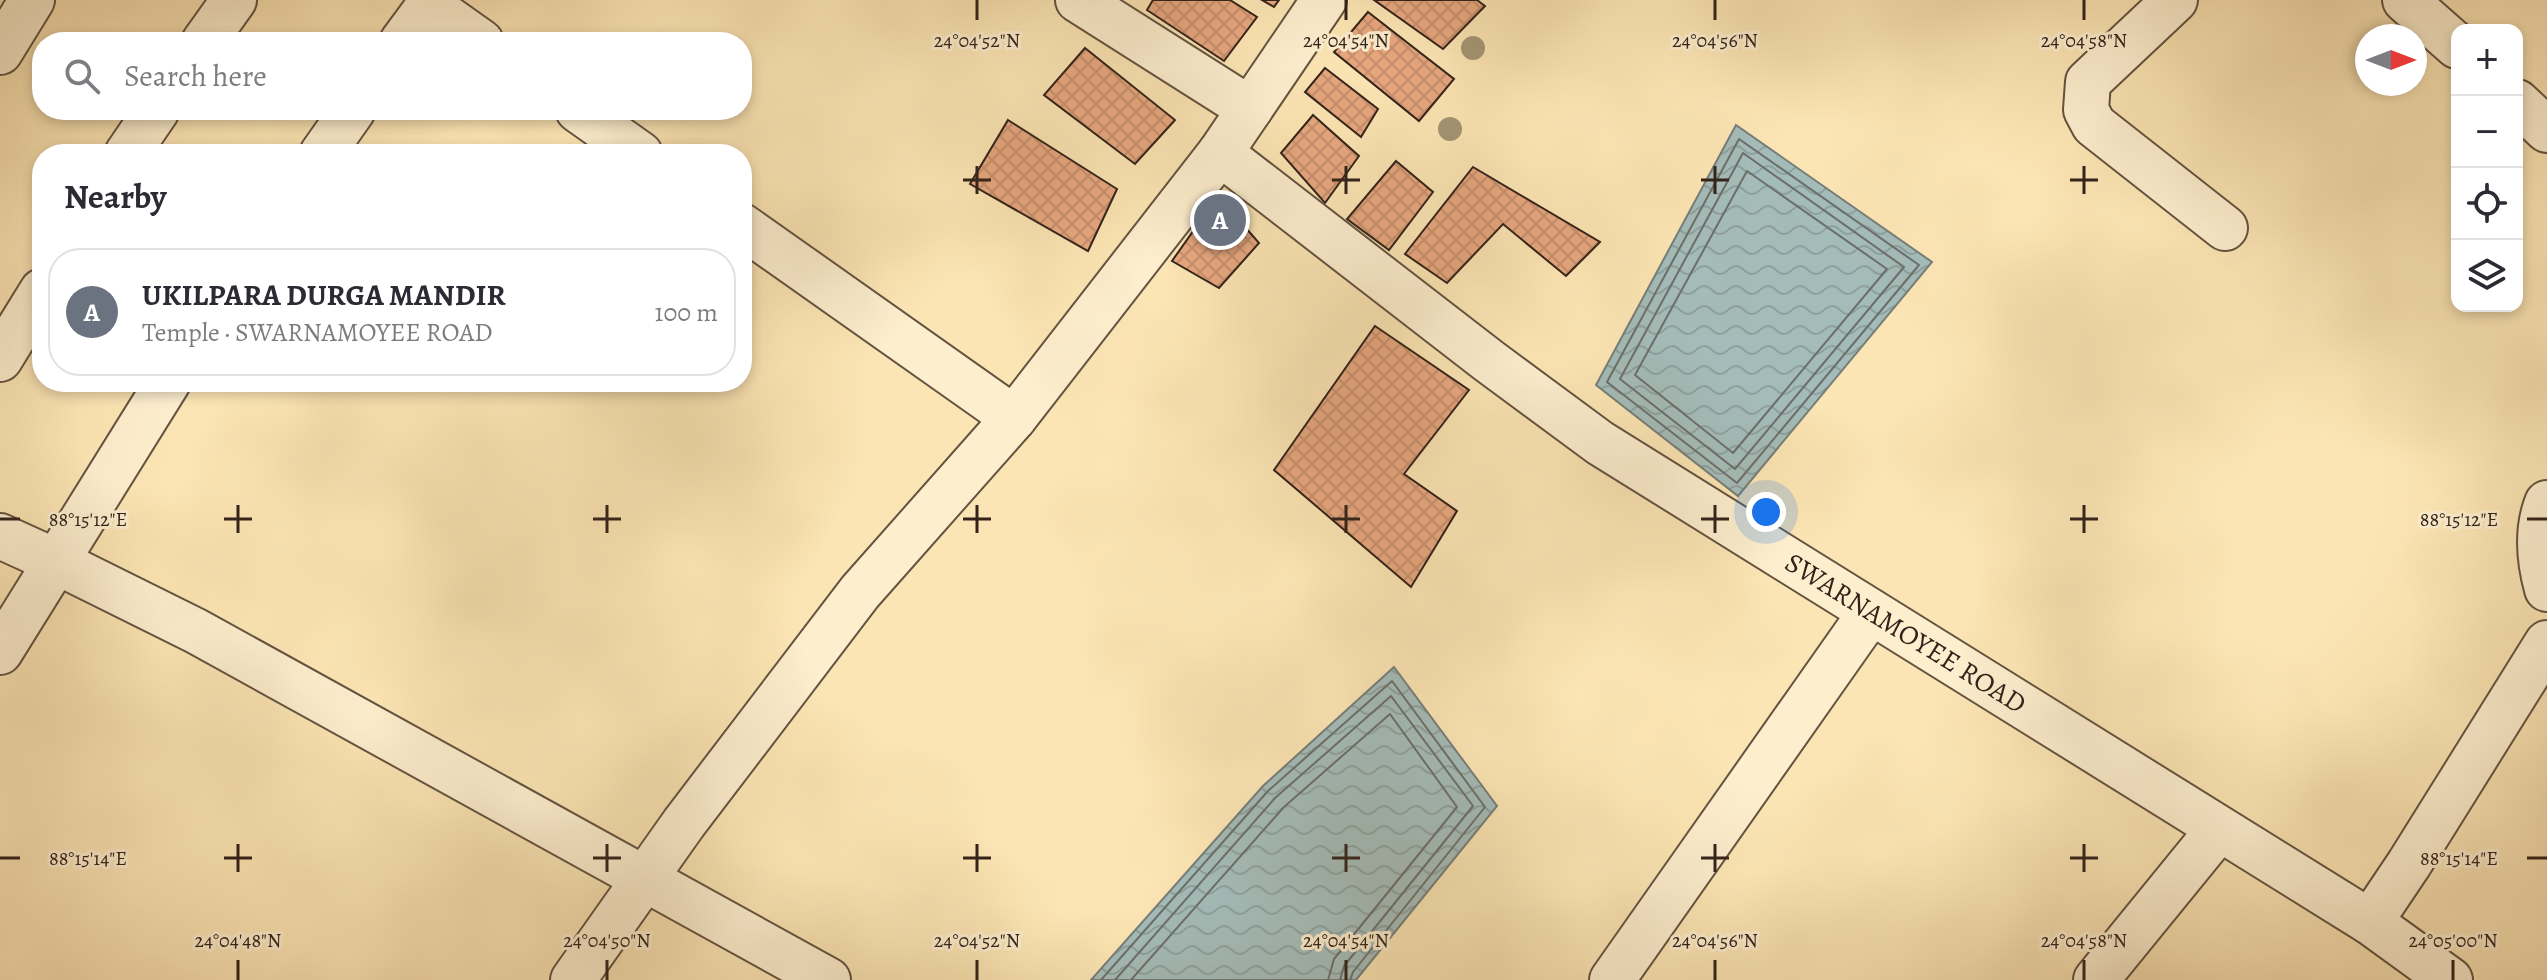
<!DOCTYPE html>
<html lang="en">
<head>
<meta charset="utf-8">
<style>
  body { margin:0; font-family:Alegreya,serif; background:#f7f7f7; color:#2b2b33 }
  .controls { position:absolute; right:24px; top:24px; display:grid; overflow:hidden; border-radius:16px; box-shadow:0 4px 12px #0003 }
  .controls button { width:72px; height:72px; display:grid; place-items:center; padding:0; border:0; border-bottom:2px solid #e1e1e2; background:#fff; color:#2b2b33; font:40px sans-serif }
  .compass { position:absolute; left:2355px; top:24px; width:72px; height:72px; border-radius:50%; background:#fff; box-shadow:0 4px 12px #0003; rotate:90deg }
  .you { position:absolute; left:1766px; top:512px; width:28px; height:28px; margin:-20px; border:6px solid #fff; border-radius:50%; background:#1a73e8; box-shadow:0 0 0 12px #1a73e833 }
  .badge { display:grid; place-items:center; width:52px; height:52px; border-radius:50%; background:#8f2418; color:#fff; font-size:26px; font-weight:700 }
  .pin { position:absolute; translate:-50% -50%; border:4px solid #fff; box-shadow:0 2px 8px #0006 }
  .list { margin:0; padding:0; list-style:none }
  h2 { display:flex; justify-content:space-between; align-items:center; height:104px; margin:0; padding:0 32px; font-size:34px }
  h2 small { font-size:26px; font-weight:400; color:#7c7c81 }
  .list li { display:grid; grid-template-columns:52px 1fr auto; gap:24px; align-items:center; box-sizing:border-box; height:128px; margin:0 16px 16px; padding:0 16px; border:2px solid #e1e1e2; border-radius:32px }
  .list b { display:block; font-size:30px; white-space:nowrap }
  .list p { margin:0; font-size:26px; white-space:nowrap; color:#7c7c81 }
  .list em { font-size:26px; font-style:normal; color:#7c7c81 }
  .icon { flex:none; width:44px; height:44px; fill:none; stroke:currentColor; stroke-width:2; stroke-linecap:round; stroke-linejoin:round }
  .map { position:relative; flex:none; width:2547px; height:980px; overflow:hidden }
  .search { position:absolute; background:#fff; box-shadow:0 4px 12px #0003; left:32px; top:32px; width:720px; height:88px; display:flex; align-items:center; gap:20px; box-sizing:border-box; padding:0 28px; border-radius:32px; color:#7c7c81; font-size:30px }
  .panel { position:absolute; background:#fff; box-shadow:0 4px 12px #0003; left:32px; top:144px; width:720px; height:248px; border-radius:32px }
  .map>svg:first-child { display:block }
  .water { fill:url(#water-waves); stroke:#767e79; stroke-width:2 }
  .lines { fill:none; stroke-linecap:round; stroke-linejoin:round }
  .shore { stroke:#6b6f6a; stroke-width:2 }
  .building { fill:url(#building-cross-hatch); stroke:#32221a; stroke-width:2 }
  .street-casing { stroke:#645340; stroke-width:48 }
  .street { stroke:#fdeece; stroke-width:44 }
  .tree { fill:#a49573 }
  .ticks { fill:none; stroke:#32221a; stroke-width:3 }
  .labels { text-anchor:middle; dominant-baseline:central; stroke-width:6; stroke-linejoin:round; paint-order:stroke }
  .street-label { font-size:28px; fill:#32221a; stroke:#fdeece }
  .ticks-label { font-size:20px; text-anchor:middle; fill:#32221a; stroke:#fdeece; stroke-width:6; stroke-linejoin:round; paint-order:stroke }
</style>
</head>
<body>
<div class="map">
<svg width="2547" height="980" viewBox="0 0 2547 980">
  <defs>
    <pattern id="water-waves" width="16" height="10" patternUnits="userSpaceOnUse" patternTransform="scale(2)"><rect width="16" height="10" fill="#a4bcb9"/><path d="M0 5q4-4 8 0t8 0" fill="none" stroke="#8ea19e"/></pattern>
    <pattern id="building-cross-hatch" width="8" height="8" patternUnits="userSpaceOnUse" patternTransform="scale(2)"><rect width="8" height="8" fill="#e7a77f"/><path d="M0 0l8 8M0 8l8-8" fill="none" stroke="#c78f6d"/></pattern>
  </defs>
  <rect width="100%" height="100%" fill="#fce5b4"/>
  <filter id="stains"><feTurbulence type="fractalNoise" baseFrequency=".0025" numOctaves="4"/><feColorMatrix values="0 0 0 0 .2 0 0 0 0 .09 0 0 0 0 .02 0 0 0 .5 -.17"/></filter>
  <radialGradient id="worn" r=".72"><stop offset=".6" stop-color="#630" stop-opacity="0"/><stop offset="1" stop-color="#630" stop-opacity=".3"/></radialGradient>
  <!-- water -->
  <g class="water">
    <polygon points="1736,125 1932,262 1738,496 1596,385"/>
    <polygon points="1394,667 1497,806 1356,980 1091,980 1263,786"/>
  </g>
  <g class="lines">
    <!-- shore -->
    <g class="shore">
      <polygon points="1739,139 1919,265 1737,483 1607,382"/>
      <polygon points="1743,153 1904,267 1735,469 1620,379"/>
      <polygon points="1747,171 1887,269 1733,453 1635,375"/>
      <polyline points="1101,980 1268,791 1392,681 1485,807 1353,972 1350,980"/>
      <polyline points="1115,980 1275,798 1391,696 1473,806 1344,966 1340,980"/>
      <polyline points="1131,980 1284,807 1390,714 1457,807 1334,959 1328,980"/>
    </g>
  </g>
  <!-- building -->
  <g class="building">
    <polygon points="1153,0 1230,0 1257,17 1224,61 1147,10"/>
    <polygon points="1262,0 1279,0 1274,7"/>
    <polygon points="1374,0 1477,0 1485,6 1443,49"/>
    <polygon points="1368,12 1454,79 1419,121 1334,52"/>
    <polygon points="1085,48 1175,120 1135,164 1044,95"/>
    <polygon points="1325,68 1378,109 1361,137 1305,92"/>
    <polygon points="1313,115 1359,156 1325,203 1281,153"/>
    <polygon points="1008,120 1117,189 1088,251 970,184"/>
    <polygon points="1396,161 1433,192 1389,250 1347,219"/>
    <polygon points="1473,167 1600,242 1566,276 1503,224 1447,283 1405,254"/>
    <polygon points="1218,196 1259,243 1219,288 1172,261"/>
    <polygon points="1375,326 1469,390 1404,474 1457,511 1411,587 1274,470"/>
  </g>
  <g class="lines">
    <defs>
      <g id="street">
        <polyline points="1078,0 1250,109"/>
        <polyline points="2175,0 2088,82 2086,110 2094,125 2225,228"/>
        <polyline points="2405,0 2457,46"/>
        <polyline points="429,5 481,42"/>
        <polyline points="204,42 234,0"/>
        <polyline points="402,42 433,0"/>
        <polyline points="0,52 32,0"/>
        <polyline points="2517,102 2547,130"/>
        <polyline points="578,110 640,154"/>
        <path id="s1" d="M 1220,153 L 1489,361 L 1600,443 L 2370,922 L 2450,980"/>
        <polyline points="127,154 157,110"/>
        <polyline points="322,154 353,110"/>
        <polyline points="742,226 1014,418"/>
        <polyline points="0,359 42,291"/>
        <path d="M 2547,503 C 2536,531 2539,560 2547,589"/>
        <polyline points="0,536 55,561 196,631 828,980"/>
        <polyline points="0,652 168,382"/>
        <polyline points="2370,922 2409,864 2547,643"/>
        <polyline points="573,980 684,823 860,592 1014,418 1220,153 1324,0"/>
        <polyline points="1612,980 1871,612"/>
        <polyline points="2096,980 2219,829"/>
      </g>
    </defs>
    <!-- street casing -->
    <use href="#street" class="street-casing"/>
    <!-- street -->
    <use href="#street" class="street"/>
  </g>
  <!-- trees -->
  <g class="tree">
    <circle cx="1473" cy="48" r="12"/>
    <circle cx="1450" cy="129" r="12"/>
  </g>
  <!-- ticks -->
  <path class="ticks" d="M 977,0 L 977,20M 1346,0 L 1346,20M 1715,0 L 1715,20M 2084,0 L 2084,20M 977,166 L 977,194M 1346,166 L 1346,194M 1715,166 L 1715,194M 2084,166 L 2084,194M 963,180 L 991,180M 1332,180 L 1360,180M 1701,180 L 1729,180M 2070,180 L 2098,180M 238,505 L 238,533M 607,505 L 607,533M 977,505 L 977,533M 1346,505 L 1346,533M 1715,505 L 1715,533M 2084,505 L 2084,533M 0,519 L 20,519M 224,519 L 252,519M 593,519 L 621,519M 963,519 L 991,519M 1332,519 L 1360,519M 1701,519 L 1729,519M 2070,519 L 2098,519M 2527,519 L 2547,519M 238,844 L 238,872M 607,844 L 607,872M 977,844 L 977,872M 1346,844 L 1346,872M 1715,844 L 1715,872M 2084,844 L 2084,872M 0,858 L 20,858M 224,858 L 252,858M 593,858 L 621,858M 963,858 L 991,858M 1332,858 L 1360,858M 1701,858 L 1729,858M 2070,858 L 2098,858M 2527,858 L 2547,858M 238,960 L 238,980M 607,960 L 607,980M 977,960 L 977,980M 1346,960 L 1346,980M 1715,960 L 1715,980M 2084,960 L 2084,980M 2453,960 L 2453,980"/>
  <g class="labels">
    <!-- street labels -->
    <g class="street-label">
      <text stroke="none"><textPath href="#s1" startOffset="838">SWARNAMOYEE ROAD</textPath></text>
    </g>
  </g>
  <g class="ticks-label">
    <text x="977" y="47">24°04'52"N</text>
    <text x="1346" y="47">24°04'54"N</text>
    <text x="1715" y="47">24°04'56"N</text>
    <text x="2084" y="47">24°04'58"N</text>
    <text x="2459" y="526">88°15'12"E</text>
    <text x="88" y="526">88°15'12"E</text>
    <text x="2459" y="865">88°15'14"E</text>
    <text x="88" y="865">88°15'14"E</text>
    <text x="238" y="947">24°04'48"N</text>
    <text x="607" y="947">24°04'50"N</text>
    <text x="977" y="947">24°04'52"N</text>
    <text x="1346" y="947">24°04'54"N</text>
    <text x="1715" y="947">24°04'56"N</text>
    <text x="2084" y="947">24°04'58"N</text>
    <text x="2453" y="947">24°05'00"N</text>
  </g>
  <rect width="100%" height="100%" filter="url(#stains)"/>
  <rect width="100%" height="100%" fill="url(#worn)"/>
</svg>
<div class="controls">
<button>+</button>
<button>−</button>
<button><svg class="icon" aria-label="locate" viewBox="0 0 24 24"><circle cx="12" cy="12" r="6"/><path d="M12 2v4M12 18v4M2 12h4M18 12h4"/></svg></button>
<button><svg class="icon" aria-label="layers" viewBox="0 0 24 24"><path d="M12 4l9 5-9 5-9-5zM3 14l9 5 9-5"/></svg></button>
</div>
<svg class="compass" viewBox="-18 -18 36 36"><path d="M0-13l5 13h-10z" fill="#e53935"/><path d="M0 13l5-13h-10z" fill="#7c7c81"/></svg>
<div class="you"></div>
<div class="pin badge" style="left:1220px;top:220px;background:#6b7280">A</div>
<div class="search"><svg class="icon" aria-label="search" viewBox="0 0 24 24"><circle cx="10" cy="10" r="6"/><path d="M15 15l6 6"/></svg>Search here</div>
<section class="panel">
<h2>Nearby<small></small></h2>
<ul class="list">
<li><span class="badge" style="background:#6b7280">A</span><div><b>UKILPARA DURGA MANDIR</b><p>Temple · SWARNAMOYEE ROAD</p></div><em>100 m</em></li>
</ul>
</section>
</div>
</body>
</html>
